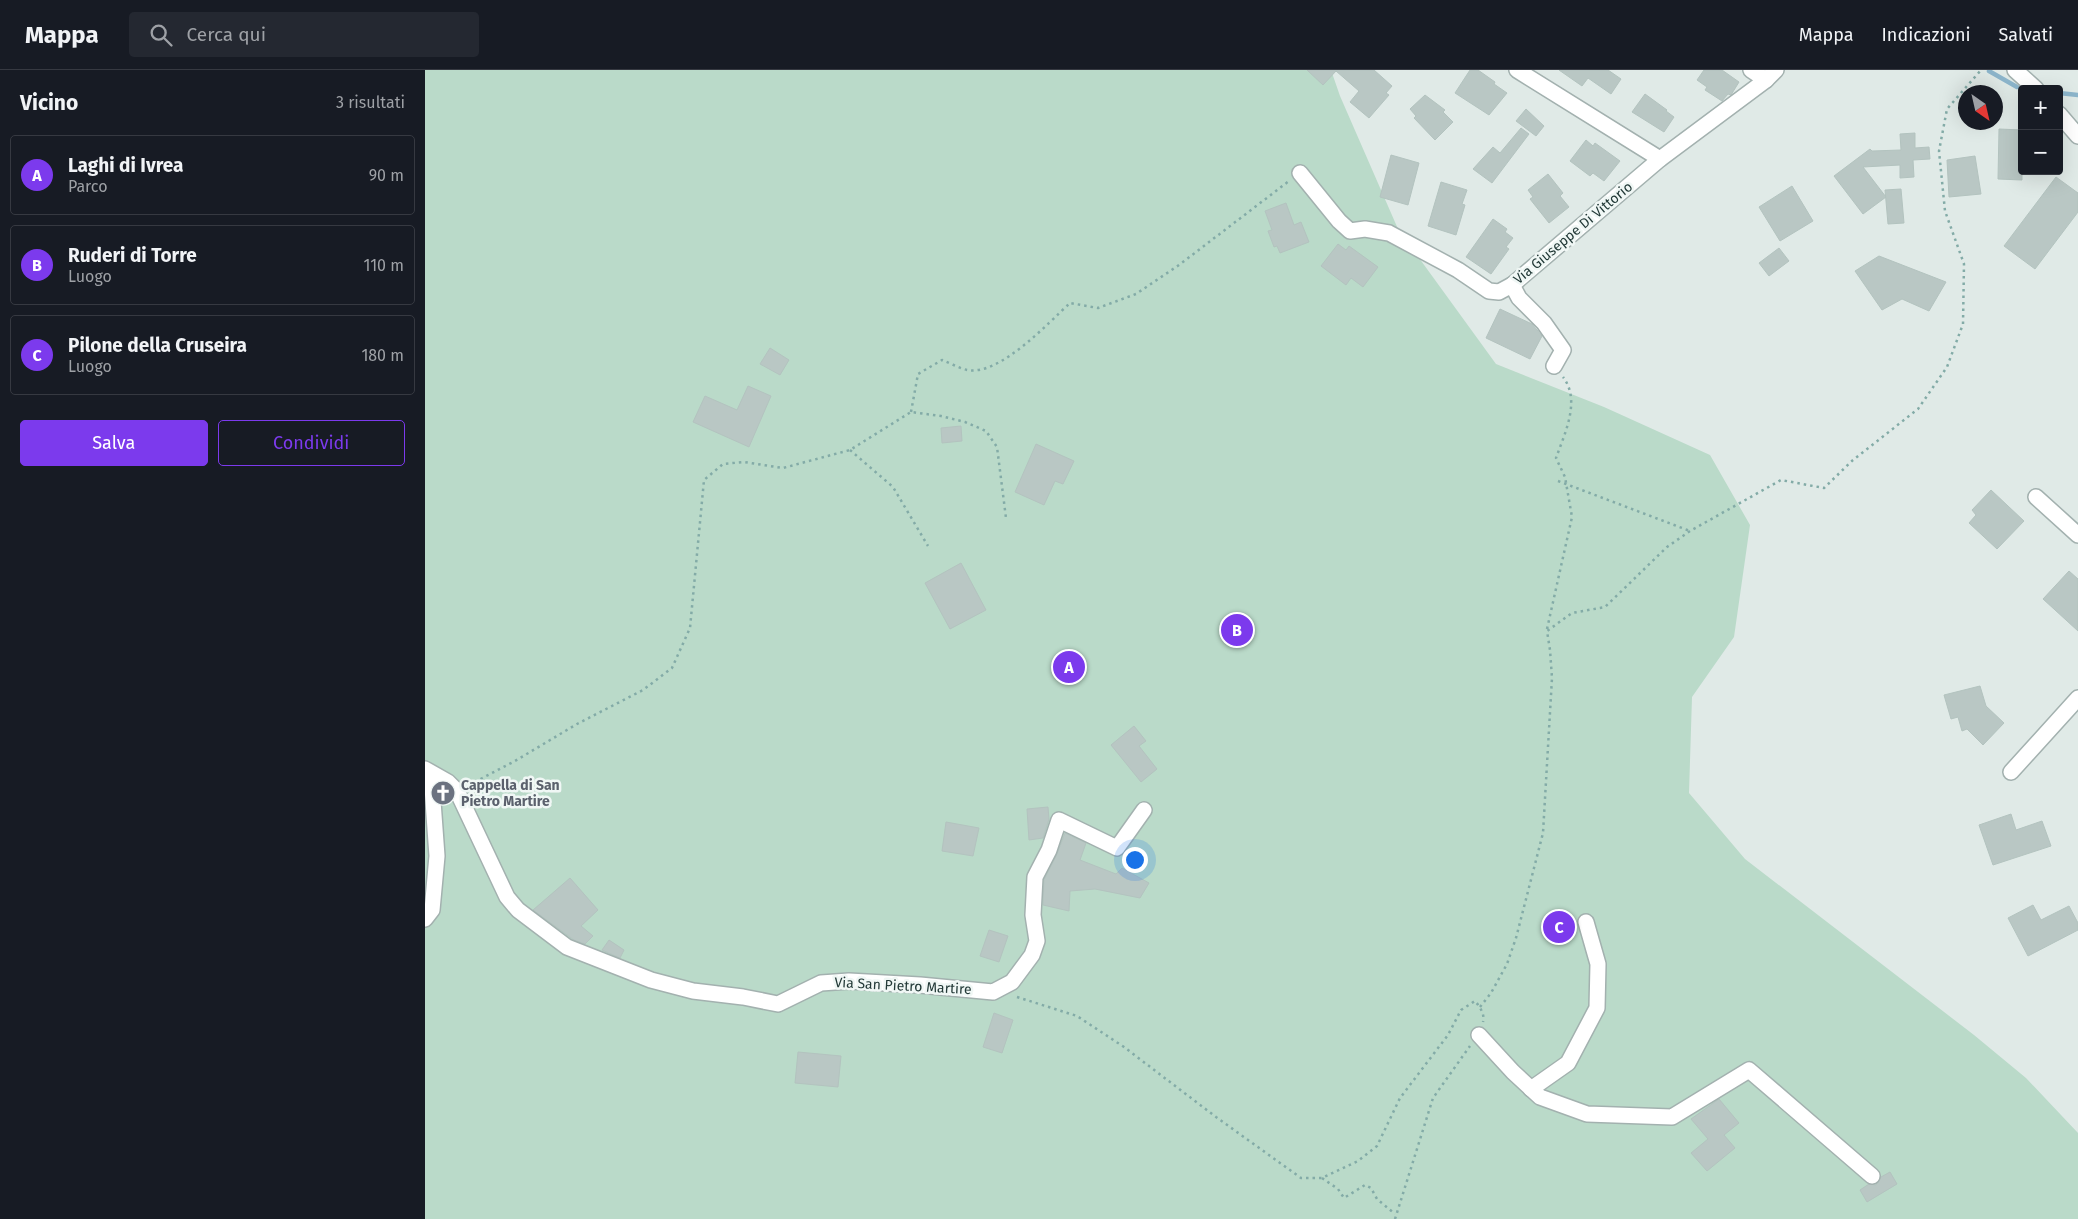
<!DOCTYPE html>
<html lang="it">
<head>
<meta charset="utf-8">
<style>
  body { margin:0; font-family:"Fira Sans",sans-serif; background:#242831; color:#f1f3f6 }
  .controls { position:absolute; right:15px; top:15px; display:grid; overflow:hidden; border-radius:5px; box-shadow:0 5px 20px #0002 }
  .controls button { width:45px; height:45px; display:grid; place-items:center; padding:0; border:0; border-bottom:1px solid #363941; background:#171b24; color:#f1f3f6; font:25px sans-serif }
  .compass { position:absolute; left:1533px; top:15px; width:45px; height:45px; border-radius:50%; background:#171b24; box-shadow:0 5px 20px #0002; rotate:146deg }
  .you { position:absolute; left:709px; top:789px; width:18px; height:18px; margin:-12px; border:4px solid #fff; border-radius:50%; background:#1a73e8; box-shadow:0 0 0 8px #1a73e833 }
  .badge { display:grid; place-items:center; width:32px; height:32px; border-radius:50%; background:#7c3aed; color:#fff; font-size:16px; font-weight:700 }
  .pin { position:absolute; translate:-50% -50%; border:2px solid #fff; box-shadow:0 1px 5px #0006 }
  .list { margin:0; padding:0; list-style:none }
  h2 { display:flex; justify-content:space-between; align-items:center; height:65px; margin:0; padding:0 20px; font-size:21px }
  h2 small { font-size:16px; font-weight:400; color:#9ea1a6 }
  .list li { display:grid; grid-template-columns:32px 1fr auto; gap:15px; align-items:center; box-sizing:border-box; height:80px; margin:0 10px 10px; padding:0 10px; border:1px solid #363941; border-radius:5px }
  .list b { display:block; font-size:19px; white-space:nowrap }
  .list p { margin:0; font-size:16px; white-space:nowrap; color:#9ea1a6 }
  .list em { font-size:16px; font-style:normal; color:#9ea1a6 }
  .actions { display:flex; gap:10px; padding:15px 20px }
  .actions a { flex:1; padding:11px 0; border:1px solid #7c3aed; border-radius:5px; text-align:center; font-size:18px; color:#7c3aed }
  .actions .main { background:#7c3aed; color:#fff }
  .icon { flex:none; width:28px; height:28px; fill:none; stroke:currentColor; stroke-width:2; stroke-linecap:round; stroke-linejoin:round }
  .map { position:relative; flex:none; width:1653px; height:1149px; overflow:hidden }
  header { display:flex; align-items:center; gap:30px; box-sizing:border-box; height:70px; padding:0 25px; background:#171b24; border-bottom:1px solid #363941 }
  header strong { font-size:24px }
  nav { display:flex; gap:28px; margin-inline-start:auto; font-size:18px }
  .search { width:350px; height:45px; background:#242831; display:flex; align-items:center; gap:12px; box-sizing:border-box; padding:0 18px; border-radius:5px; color:#9ea1a6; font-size:19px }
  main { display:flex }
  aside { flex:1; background:#171b24 }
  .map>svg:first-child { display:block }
  .green { fill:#badac9 }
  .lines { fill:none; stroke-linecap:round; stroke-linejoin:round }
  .stream { stroke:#8cb5cb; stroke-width:4.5 }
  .building { fill:#b9c7c4; stroke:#b3c3bf }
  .minor-casing { stroke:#a3b1af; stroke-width:18 }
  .path { stroke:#83aba7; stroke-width:2.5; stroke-dasharray:2.5 4; stroke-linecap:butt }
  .minor { stroke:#fff; stroke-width:15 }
  .labels { text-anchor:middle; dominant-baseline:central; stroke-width:5; stroke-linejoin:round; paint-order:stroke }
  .street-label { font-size:14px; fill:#223937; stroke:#f0f7f5 }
  .worship-label { font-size:14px; font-weight:bold; fill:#5b616d; stroke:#f0f7f5; text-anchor:start }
</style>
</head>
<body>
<header>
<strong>Mappa</strong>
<div class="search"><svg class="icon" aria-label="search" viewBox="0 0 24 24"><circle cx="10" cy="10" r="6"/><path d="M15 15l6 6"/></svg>Cerca qui</div>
<nav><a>Mappa</a><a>Indicazioni</a><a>Salvati</a></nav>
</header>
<main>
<aside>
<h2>Vicino<small>3 risultati</small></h2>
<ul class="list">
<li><span class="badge">A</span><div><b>Laghi di Ivrea</b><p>Parco</p></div><em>90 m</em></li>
<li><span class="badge">B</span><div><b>Ruderi di Torre</b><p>Luogo</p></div><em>110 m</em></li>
<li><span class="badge">C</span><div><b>Pilone della Cruseira</b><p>Luogo</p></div><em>180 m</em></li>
</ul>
<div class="actions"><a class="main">Salva</a><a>Condividi</a></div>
</aside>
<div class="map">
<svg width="1653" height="1149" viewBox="0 0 1653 1149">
  <rect width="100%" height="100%" fill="#e0eae7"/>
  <!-- green -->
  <polygon class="green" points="0,0 906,0 915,26 973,159 1071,294 1179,337 1285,385 1325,455 1309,567 1267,627 1264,723 1320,789 1549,965 1601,1008 1653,1063 1653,1149 0,1149"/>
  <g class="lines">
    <!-- stream -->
    <g class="stream">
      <polyline points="1564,1 1592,17"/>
      <polyline points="1634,23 1653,25"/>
    </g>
  </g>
  <!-- building -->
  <g class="building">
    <polygon points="882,0 949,0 967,16 961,23 964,25 944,48 925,32 934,21 911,1 898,15"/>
    <polygon points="1045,0 1053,0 1070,12 1069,14 1082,23 1064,45 1030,23"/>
    <polygon points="1134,0 1183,0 1196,9 1186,24 1163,8 1157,16"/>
    <polygon points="1279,0 1297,0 1314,12 1306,25 1303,24 1297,31 1280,20 1282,17 1272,10"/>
    <polygon points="1220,24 1242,40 1241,41 1249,47 1239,62 1207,42"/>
    <polygon points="1000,25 1020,40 1018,42 1028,52 1010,70 989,48 991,46 985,39"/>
    <polygon points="1101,39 1119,56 1111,66 1091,51"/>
    <polygon points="1096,58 1104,64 1067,113 1048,99 1068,77 1075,83"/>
    <polygon points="1574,59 1597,60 1597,110 1573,109"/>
    <polygon points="1490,63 1490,78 1504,77 1505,89 1488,90 1489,107 1475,108 1475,95 1438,97 1461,127 1438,144 1409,106 1445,79 1447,81 1476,80 1475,64"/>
    <polygon points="1161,70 1168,76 1170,73 1195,91 1179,111 1168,103 1165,106 1145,91"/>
    <polygon points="966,85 994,93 983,135 955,127"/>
    <polygon points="1550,86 1556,124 1524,127 1522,90"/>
    <polygon points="1123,104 1138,123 1135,126 1144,137 1124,153 1105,129 1108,127 1103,120"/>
    <polygon points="1631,107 1653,123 1653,142 1610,199 1579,176"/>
    <polygon points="1016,112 1042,120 1037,134 1040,135 1031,165 1003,156"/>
    <polygon points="1367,116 1388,151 1355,171 1334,137"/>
    <polygon points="1476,119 1479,153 1463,154 1460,120"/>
    <polygon points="861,133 869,155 876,152 884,172 855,183 852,176 849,177 843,161 847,160 840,141"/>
    <polygon points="1068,149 1082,159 1080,162 1088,168 1081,177 1084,179 1066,204 1041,187"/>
    <polygon points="913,174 921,180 924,176 953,197 938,217 926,208 921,215 896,196"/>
    <polygon points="1354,178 1364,191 1344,206 1334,193"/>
    <polygon points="1454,186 1521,212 1504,241 1477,229 1457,240 1430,201"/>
    <polygon points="1075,239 1107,254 1117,266 1105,289 1061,268"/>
    <polygon points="345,278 364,290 355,305 335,294"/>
    <polygon points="323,316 346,326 324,377 268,352 280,326 312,340"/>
    <polygon points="536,356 537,371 517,373 516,358"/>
    <polygon points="611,374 649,391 638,414 630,411 619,435 590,422"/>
    <polygon points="1566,420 1599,451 1572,479 1544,453 1551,445 1547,440"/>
    <polygon points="536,493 561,540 525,559 500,513"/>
    <polygon points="1644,501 1653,509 1653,561 1618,529"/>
    <polygon points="810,543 829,566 814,578 795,555"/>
    <polygon points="1555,616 1561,636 1579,653 1558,675 1542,659 1537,661 1533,647 1526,649 1519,625"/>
    <polygon points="709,656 721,671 714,676 732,699 716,712 686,675"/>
    <polygon points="623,737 624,749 618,768 604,770 602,739"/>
    <polygon points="1586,744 1591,760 1617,751 1626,776 1568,795 1554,755"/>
    <polygon points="521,752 554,758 548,786 517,781"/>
    <polygon points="640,763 661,773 655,790 691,804 697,798 724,813 715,828 670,819 645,821 644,841 618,835 619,810 632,784"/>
    <polygon points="145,808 173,840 156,856 168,866 160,874 149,870 108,840"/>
    <polygon points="1608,835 1616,850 1644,836 1653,853 1653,860 1603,886 1583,848"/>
    <polygon points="1136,841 1150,860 1133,873 1119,854"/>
    <polygon points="564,860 583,866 574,892 555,886"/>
    <polygon points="184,870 199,880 195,888 177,880"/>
    <polygon points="569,943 588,950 577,983 558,977"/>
    <polygon points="373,982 416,986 413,1017 370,1013"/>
    <polygon points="1294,1029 1314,1053 1299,1065 1310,1078 1282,1101 1266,1083 1283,1069 1266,1049"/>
    <polygon points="1465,1102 1472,1114 1442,1132 1435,1120 1444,1114 1451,1115 1456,1107"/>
  </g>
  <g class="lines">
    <defs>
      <g id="minor">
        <polyline points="1092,0 1235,89"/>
        <polyline points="1326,0 1341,10"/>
        <polyline points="1590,0 1611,19"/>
        <polyline points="1634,44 1653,66"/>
        <polyline points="875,103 914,151 925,161 940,159 964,163 1033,200 1064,221 1074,222 1087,215 1235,89 1341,10 1351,0"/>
        <polyline points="1087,215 1094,228 1119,253 1138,280 1129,296"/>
        <polyline points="1611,427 1653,465"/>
        <polyline points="0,699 23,712 32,721 82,827 93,840 142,877 226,910 268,921 318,927 353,934 396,913 424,911 495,915 568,922 587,912 607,885 612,871 608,845 610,807 624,780 634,750 692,778 719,740"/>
        <polyline points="1586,702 1653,628"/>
        <polyline points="0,849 7,840 12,786 6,704"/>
        <polyline points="1054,965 1088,1002 1115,1027 1162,1044 1247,1047 1324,1000 1447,1106"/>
        <polyline points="1106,1019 1143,993 1172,938 1173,894 1161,852"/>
      </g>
    </defs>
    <!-- minor casing -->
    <use href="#minor" class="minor-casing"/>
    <!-- path -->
    <g class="path">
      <path d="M 486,342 L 493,304 L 517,290 C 525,293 534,298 542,300 C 575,306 623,253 645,233 L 673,238 L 711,224 L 754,195 L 864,111"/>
      <polyline points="425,380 468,417 503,476"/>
      <polyline points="1133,411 1265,461"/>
      <path d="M 1122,559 L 1147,447 L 1140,407 L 1131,388 C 1140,363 1156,330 1138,307"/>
      <polyline points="44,715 90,691 152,654 218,620 247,598 265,558 279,410 298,394 319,392 358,398 425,380 486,342 516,346 540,352 561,361 572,377 581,448"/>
      <path d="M 592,927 L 652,946 L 699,977 L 791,1047 L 876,1108 L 897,1108 L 933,1091 L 952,1076 L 975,1028 L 1023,965 L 1036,940 L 1050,931 C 1055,937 1060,944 1058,952"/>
      <polyline points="1055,937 1066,923 1082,894 1091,868 1118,763 1127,608 1125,580 1122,561 1147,543 1180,537 1242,477 1265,461 1356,410 1399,418 1428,390 1493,339 1522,297 1538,254 1539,194 1520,141 1514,81 1522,39 1556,0"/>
      <polyline points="897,1108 913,1119 919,1128 940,1115 946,1118 952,1129 970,1144"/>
      <polyline points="970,1149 1008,1028 1045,976"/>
    </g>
    <!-- minor -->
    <use href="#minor" class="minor"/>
  </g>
  <!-- icons -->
  <defs>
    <symbol id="church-disc" viewBox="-11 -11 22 22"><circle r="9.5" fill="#6b7280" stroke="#f0f7f5"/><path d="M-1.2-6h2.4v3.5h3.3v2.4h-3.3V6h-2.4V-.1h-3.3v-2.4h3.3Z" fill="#fff"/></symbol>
  </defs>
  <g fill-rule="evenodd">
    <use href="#church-disc" x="4" y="709" width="28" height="28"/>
  </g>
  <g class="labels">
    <!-- street labels -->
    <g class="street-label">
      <text transform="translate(1148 163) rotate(-40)">Via Giuseppe Di Vittorio</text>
      <text transform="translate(478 916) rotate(3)">Via San Pietro Martire</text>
    </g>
    <!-- worship labels -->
    <g class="worship-label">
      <text x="36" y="715">Cappella di San<tspan x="36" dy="16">Pietro Martire</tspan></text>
    </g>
  </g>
</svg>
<div class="controls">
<button>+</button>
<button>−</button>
</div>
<svg class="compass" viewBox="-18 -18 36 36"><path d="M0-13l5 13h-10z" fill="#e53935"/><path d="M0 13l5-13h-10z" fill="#9ea1a6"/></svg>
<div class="you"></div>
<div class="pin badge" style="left:644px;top:597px">A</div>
<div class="pin badge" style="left:812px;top:560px">B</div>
<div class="pin badge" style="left:1134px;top:857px">C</div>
</div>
</main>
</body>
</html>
